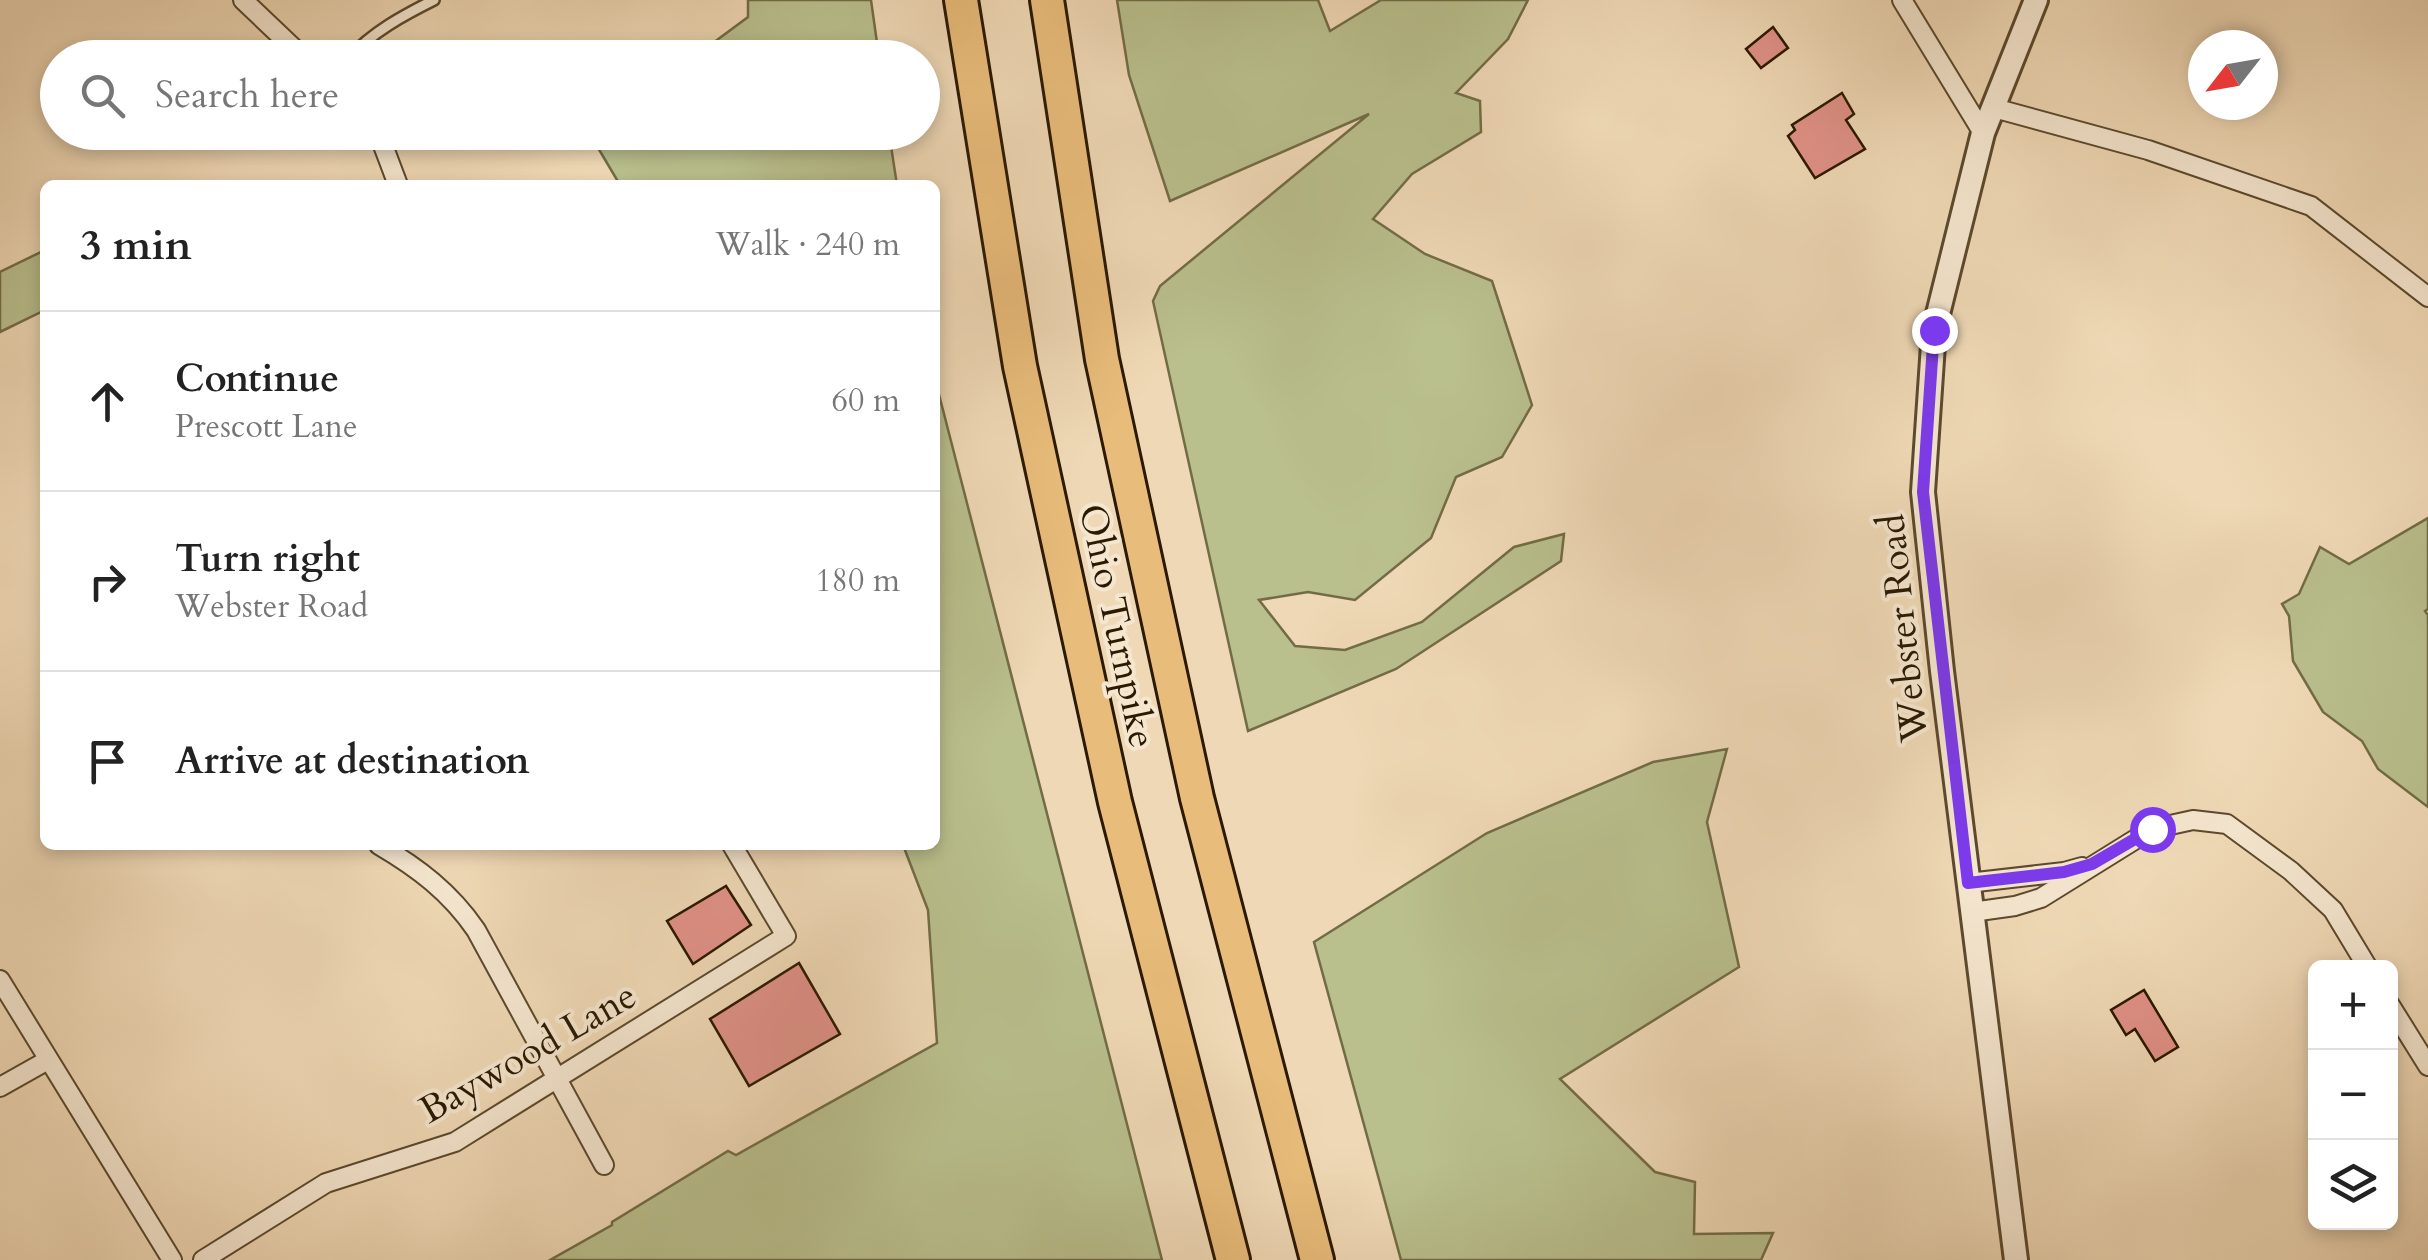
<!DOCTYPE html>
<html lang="en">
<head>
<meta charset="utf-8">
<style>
  body { margin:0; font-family:Cardo,serif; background:#f2f2f2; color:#222 }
  .controls { position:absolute; right:30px; bottom:30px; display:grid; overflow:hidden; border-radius:15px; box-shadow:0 5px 15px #0003 }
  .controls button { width:90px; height:90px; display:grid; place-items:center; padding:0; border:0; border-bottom:2px solid #e0e0e0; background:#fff; color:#222; font:50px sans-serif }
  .compass { position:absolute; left:2188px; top:30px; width:90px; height:90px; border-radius:50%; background:#fff; box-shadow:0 5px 15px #0003; rotate:239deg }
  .stop { position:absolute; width:30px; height:30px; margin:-22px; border:8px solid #7c3aed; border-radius:50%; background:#fff }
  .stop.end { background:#7c3aed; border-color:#fff; box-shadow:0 2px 10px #0008 }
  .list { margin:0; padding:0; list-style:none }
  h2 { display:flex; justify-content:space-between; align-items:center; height:130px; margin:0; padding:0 40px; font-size:42px }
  h2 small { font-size:32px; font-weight:400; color:#767676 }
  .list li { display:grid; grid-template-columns:65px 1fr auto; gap:30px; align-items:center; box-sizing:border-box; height:180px; padding:0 40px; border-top:2px solid #e0e0e0 }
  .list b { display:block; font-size:38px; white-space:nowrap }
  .list p { margin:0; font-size:32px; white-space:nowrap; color:#767676 }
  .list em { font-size:32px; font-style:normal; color:#767676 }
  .icon { flex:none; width:55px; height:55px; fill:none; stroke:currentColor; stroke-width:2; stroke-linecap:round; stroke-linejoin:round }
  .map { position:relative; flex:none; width:2428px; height:1260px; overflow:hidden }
  .search { position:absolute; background:#fff; box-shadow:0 5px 15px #0003; left:40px; top:40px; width:900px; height:110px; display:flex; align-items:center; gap:25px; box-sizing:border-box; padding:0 35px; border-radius:55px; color:#767676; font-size:38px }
  .panel { position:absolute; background:#fff; box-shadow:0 5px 15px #0003; left:40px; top:180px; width:900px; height:670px; border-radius:15px }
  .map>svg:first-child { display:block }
  .green { fill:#b9bf8d; stroke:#726c46; stroke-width:2.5 }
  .building { fill:#e09187; stroke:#2b1900; stroke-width:2.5 }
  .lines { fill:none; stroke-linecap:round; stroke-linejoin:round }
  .service-casing { stroke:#5c492d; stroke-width:14 }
  .minor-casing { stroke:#5c492d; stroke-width:22 }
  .tertiary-casing { stroke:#5c492d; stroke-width:28 }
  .motorway-casing { stroke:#2b1900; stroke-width:38 }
  .service { stroke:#f5e6cf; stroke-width:9 }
  .minor { stroke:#f5e6cf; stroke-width:18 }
  .tertiary { stroke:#f5e6cf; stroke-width:22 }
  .motorway { stroke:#e8bc7a; stroke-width:32 }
  .route { stroke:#7c3aed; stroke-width:12 }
  .labels { text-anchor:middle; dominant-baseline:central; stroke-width:8; stroke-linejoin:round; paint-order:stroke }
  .street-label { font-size:38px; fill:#2b1900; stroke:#f5e6cf }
</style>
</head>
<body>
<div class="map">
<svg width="2428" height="1260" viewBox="0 0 2428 1260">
  <rect width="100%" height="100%" fill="#efd8b5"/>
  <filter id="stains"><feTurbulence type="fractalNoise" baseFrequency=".002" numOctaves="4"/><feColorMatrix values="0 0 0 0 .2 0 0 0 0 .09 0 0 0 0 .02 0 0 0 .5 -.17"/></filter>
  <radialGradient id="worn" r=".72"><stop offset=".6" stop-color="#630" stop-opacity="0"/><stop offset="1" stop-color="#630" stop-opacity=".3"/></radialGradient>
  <!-- green -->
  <g class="green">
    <polygon points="748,0 871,0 879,57 694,57 748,17"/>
    <polygon points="1117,0 1318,0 1330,31 1381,0 1528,0 1508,39 1456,93 1480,101 1481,132 1412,174 1373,219 1425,254 1492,281 1532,405 1502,457 1456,477 1431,538 1355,600 1308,592 1259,600 1295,646 1345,650 1422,622 1514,547 1564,534 1561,561 1396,669 1248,731 1153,301 1160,286 1369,114 1170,201 1129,75"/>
    <polygon points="595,133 889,133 897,185 620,185 591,136"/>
    <polygon points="45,250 45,310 0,332 0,272"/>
    <polygon points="935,379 1162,1260 550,1260 612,1225 612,1222 728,1151 736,1155 937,1043 928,910 903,845 935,845"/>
    <polygon points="2428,518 2428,609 2425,611 2428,615 2428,807 2378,769 2362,741 2323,712 2293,661 2289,616 2282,604 2299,594 2320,547 2349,564"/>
    <polygon points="1727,749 1707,822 1739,967 1560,1079 1655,1172 1695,1182 1694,1234 1773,1233 1761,1260 1401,1260 1314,942 1487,833 1653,762"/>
  </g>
  <!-- building -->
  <g class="building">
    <polygon points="1773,27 1788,48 1761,68 1746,49"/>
    <polygon points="1842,93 1854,114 1846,120 1865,149 1815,178 1788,136 1795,130 1792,125"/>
    <polygon points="726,886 751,925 693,964 667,921"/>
    <polygon points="799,963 840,1034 749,1086 710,1019"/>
    <polygon points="2144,990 2178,1047 2155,1061 2135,1029 2126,1035 2111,1010"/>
  </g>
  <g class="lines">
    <defs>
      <path id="service" d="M 349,58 C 372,32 404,15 434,0"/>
      <g id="minor">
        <polyline points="243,0 304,58"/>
        <polyline points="1902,0 1983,133"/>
        <polyline points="1994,108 2148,150 2311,206 2428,297"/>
        <polyline points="378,132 398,185"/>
        <path d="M 379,845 C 418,868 450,892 476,930 L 604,1165"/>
        <polyline points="1968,883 2064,872 2082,867"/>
        <polyline points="1972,912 2015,906 2041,898 2152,829 2193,820 2227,824 2291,871 2333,910 2368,968"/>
        <polyline points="0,980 172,1260"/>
        <polyline points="2390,1005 2428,1066"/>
        <polyline points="0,1087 48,1060"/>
        <polyline points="203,1260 326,1183 455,1142 786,936 732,845"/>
      </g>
      <polyline id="tertiary" points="2016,1260 1942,671 1923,492 1934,330 1983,133 2036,0"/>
      <g id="motorway">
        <polyline points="961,0 1020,366 1115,802 1233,1260"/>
        <polyline points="1047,0 1102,359 1197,798 1317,1260"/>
      </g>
    </defs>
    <!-- service casing -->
    <use href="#service" class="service-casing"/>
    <!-- minor casing -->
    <use href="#minor" class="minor-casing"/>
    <!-- tertiary casing -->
    <use href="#tertiary" class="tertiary-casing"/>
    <!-- motorway casing -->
    <use href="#motorway" class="motorway-casing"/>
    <!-- service -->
    <use href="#service" class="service"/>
    <!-- minor -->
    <use href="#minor" class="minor"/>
    <!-- tertiary -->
    <use href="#tertiary" class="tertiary"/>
    <!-- motorway -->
    <use href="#motorway" class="motorway"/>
  </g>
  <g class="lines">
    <!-- route -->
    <polyline class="route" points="1934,330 1923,492 1968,883 2064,872 2092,864 2152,829"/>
  </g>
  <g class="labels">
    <!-- street labels -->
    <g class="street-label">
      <text transform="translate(1117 626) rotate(78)">Ohio Turnpike</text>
      <text transform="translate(1903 628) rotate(-96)">Webster Road</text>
      <text transform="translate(528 1053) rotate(-30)">Baywood Lane</text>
    </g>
  </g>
  <rect width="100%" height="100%" filter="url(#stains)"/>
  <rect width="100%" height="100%" fill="url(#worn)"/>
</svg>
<div class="controls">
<button>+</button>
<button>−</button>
<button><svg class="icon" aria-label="layers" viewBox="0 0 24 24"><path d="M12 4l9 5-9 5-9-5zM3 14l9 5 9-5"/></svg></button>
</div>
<svg class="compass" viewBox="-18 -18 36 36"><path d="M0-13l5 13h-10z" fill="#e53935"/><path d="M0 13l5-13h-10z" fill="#767676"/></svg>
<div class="stop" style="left:2152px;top:829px"></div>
<div class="stop end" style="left:1934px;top:330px"></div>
<div class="search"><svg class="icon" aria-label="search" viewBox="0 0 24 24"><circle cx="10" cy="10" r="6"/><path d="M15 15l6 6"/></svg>Search here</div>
<section class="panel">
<h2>3 min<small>Walk · 240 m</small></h2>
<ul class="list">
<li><svg class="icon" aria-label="ahead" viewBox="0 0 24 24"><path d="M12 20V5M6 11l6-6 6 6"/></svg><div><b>Continue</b><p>Prescott Lane</p></div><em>60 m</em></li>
<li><svg class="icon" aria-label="right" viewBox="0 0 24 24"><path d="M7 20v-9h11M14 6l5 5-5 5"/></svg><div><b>Turn right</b><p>Webster Road</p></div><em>180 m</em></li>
<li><svg class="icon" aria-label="arrive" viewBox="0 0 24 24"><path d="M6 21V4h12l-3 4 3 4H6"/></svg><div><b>Arrive at destination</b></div></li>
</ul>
</section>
</div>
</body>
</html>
